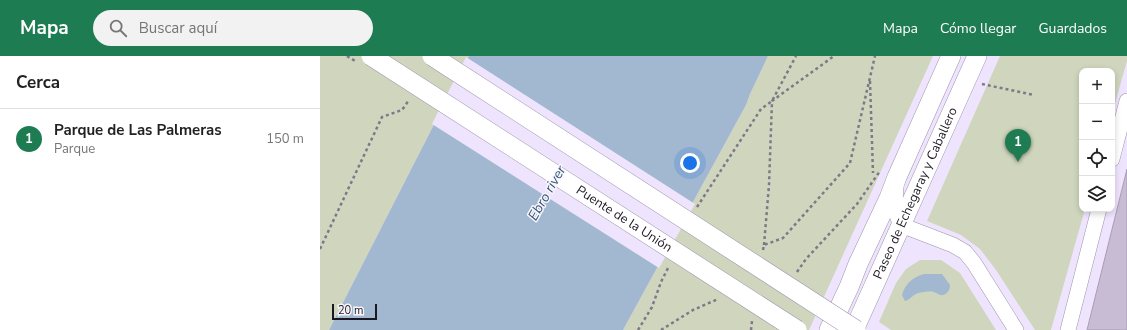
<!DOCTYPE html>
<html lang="es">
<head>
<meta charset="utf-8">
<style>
  body { margin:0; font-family:"Nunito Sans",sans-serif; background:#f2f2f2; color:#222 }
  .controls { position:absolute; right:12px; top:12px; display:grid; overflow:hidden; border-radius:8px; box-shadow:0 2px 6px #0003 }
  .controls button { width:36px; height:36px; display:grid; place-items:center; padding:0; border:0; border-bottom:1px solid #e0e0e0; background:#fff; color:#222; font:20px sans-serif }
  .scale { position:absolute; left:12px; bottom:10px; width:45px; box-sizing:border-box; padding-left:4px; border:2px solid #1c1821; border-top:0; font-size:11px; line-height:14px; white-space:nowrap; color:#1c1821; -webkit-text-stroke:3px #f8f6fb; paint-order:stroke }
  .you { position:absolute; left:370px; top:107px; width:14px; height:14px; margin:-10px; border:3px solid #fff; border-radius:50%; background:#1a73e8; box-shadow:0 0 0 6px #1a73e833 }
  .badge { display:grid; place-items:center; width:26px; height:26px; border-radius:50%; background:#1e7c52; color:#fff; font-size:13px; font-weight:700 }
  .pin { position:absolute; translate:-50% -33px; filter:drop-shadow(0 1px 2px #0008) }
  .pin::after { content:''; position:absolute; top:21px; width:14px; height:12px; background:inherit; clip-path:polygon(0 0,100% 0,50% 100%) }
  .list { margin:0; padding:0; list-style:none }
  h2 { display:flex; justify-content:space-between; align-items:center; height:52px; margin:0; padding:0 16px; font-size:17px }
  h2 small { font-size:13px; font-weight:400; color:#767676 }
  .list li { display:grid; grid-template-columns:26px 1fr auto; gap:12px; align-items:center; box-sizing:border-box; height:60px; padding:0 16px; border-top:1px solid #e0e0e0 }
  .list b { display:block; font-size:15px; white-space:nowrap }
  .list p { margin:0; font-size:13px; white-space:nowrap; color:#767676 }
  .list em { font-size:13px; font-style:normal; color:#767676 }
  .icon { flex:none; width:22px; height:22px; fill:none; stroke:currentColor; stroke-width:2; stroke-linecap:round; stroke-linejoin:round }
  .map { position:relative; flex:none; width:807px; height:274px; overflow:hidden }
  header { display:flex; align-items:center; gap:24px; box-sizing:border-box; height:56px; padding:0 20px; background:#1e7c52; color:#fff }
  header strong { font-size:19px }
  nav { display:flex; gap:22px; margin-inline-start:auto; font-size:14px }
  .search { width:280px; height:36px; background:#f2f2f2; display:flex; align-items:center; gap:10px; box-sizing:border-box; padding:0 14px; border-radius:22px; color:#767676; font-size:15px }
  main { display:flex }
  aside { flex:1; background:#fff }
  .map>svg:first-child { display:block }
  .green { fill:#d0d6bd }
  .water { fill:#a2b7d0 }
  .pier { fill:#efe4fe }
  .building { fill:#c7bcd4; stroke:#a89db5 }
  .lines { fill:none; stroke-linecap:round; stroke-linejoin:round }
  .minor-casing { stroke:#9e94ab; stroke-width:16 }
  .major-casing { stroke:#9e94ab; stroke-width:20 }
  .path { stroke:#7f7889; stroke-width:2.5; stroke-dasharray:3 3; stroke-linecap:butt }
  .minor { stroke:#fff; stroke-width:15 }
  .major { stroke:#fff; stroke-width:19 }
  .major-bridge-casing { stroke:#9e94ab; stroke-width:20; stroke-linecap:butt }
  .path-bridge { stroke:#7f7889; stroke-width:2.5; stroke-dasharray:3 3; stroke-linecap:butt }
  .major-bridge { stroke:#fff; stroke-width:19 }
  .labels { text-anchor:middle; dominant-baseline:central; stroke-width:3; stroke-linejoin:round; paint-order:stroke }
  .street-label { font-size:13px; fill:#1c1821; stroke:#f8f6fb }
  .water-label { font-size:14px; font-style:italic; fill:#36557b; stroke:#f8f6fb }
</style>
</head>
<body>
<header>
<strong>Mapa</strong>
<div class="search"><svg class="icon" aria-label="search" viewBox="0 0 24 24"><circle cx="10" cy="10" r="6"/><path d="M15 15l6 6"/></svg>Buscar aquí</div>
<nav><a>Mapa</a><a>Cómo llegar</a><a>Guardados</a></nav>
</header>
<main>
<aside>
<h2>Cerca<small></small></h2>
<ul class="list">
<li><span class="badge">1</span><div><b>Parque de Las Palmeras</b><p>Parque</p></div><em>150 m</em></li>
</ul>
</aside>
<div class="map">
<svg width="807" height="274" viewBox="0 0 807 274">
  <rect width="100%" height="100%" fill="#efe4fe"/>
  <!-- green -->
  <g class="green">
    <polygon points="0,0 149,0 9,274 0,274"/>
    <polygon points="448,0 613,0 489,274 303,274 426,49 430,38"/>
    <polygon points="680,0 807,0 807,5 792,58 792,15 762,15 762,153 765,153 731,274 715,274 676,214 660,193 641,179 607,165"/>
    <polygon points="600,204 621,204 640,217 676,274 571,274 559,266 576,227 586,213"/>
  </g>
  <!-- water -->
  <g class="water">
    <polygon points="149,0 448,0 430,38 426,49 303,274 9,274"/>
    <path d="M 604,218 L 622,218 L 630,229 C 630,235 626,240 620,239 C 618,238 616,237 614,236 C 610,235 603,236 598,237 C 592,239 590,244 585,245 L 582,239 C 585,228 593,221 604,218 Z"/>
  </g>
  <!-- pier -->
  <polygon class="pier" points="146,1 375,148 339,212 112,68"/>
  <!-- building -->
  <polygon class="building" points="807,113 807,274 767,274"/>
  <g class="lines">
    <defs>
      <g id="minor">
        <polyline points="792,103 807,45"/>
        <path d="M 576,130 C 575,145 574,156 581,169 L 633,189 L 645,196 L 654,207 L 696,274"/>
        <polyline points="748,274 779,153"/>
      </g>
      <g id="major">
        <polyline points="509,274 529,231 538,208 569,142 577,121 631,0"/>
        <path id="s1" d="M 534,274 L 657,0"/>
      </g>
    </defs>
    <!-- minor casing -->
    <use href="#minor" class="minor-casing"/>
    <!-- major casing -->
    <use href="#major" class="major-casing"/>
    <!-- path -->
    <g class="path">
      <polyline points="550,25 553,117"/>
      <polyline points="662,28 714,39"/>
      <polyline points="377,151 441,53 452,45 476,0"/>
      <polyline points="444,189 449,129 452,45 514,0"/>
      <polyline points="0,193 62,61 82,54 89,44"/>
      <polyline points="443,194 444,189 463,182 530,107 555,0"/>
      <polyline points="477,216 486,203 537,148 560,115"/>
      <polyline points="318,274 332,251 341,226 349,210"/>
      <polyline points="341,274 373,254 398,243"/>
      <polyline points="431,274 432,265"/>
    </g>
    <!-- minor -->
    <use href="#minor" class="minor"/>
    <!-- major -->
    <use href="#major" class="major"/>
    <defs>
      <g id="major-bridge">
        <path id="s2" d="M 51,0 L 477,274"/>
        <polyline points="112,0 536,274"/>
      </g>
    </defs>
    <!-- major-bridge casing -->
    <use href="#major-bridge" class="major-bridge-casing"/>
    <!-- path-bridge -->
    <polyline class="path-bridge" points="27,0 35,5"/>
    <!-- major-bridge -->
    <use href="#major-bridge" class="major-bridge"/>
  </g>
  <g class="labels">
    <!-- street labels -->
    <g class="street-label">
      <text stroke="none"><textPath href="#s1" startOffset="150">Paseo de Echegaray y Caballero</textPath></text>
      <text stroke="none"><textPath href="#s2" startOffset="301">Puente de la Unión</textPath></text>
    </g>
    <!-- water labels -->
    <g class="water-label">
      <text transform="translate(227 137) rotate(-60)">Ebro river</text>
    </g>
  </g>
</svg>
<div class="controls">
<button>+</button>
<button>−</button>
<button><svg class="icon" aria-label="locate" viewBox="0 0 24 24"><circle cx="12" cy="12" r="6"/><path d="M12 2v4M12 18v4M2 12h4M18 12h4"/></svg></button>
<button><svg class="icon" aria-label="layers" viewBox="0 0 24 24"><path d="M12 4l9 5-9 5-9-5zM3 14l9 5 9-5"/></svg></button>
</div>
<div class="scale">20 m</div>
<div class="you"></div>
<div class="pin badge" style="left:698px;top:106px">1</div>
</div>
</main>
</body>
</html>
